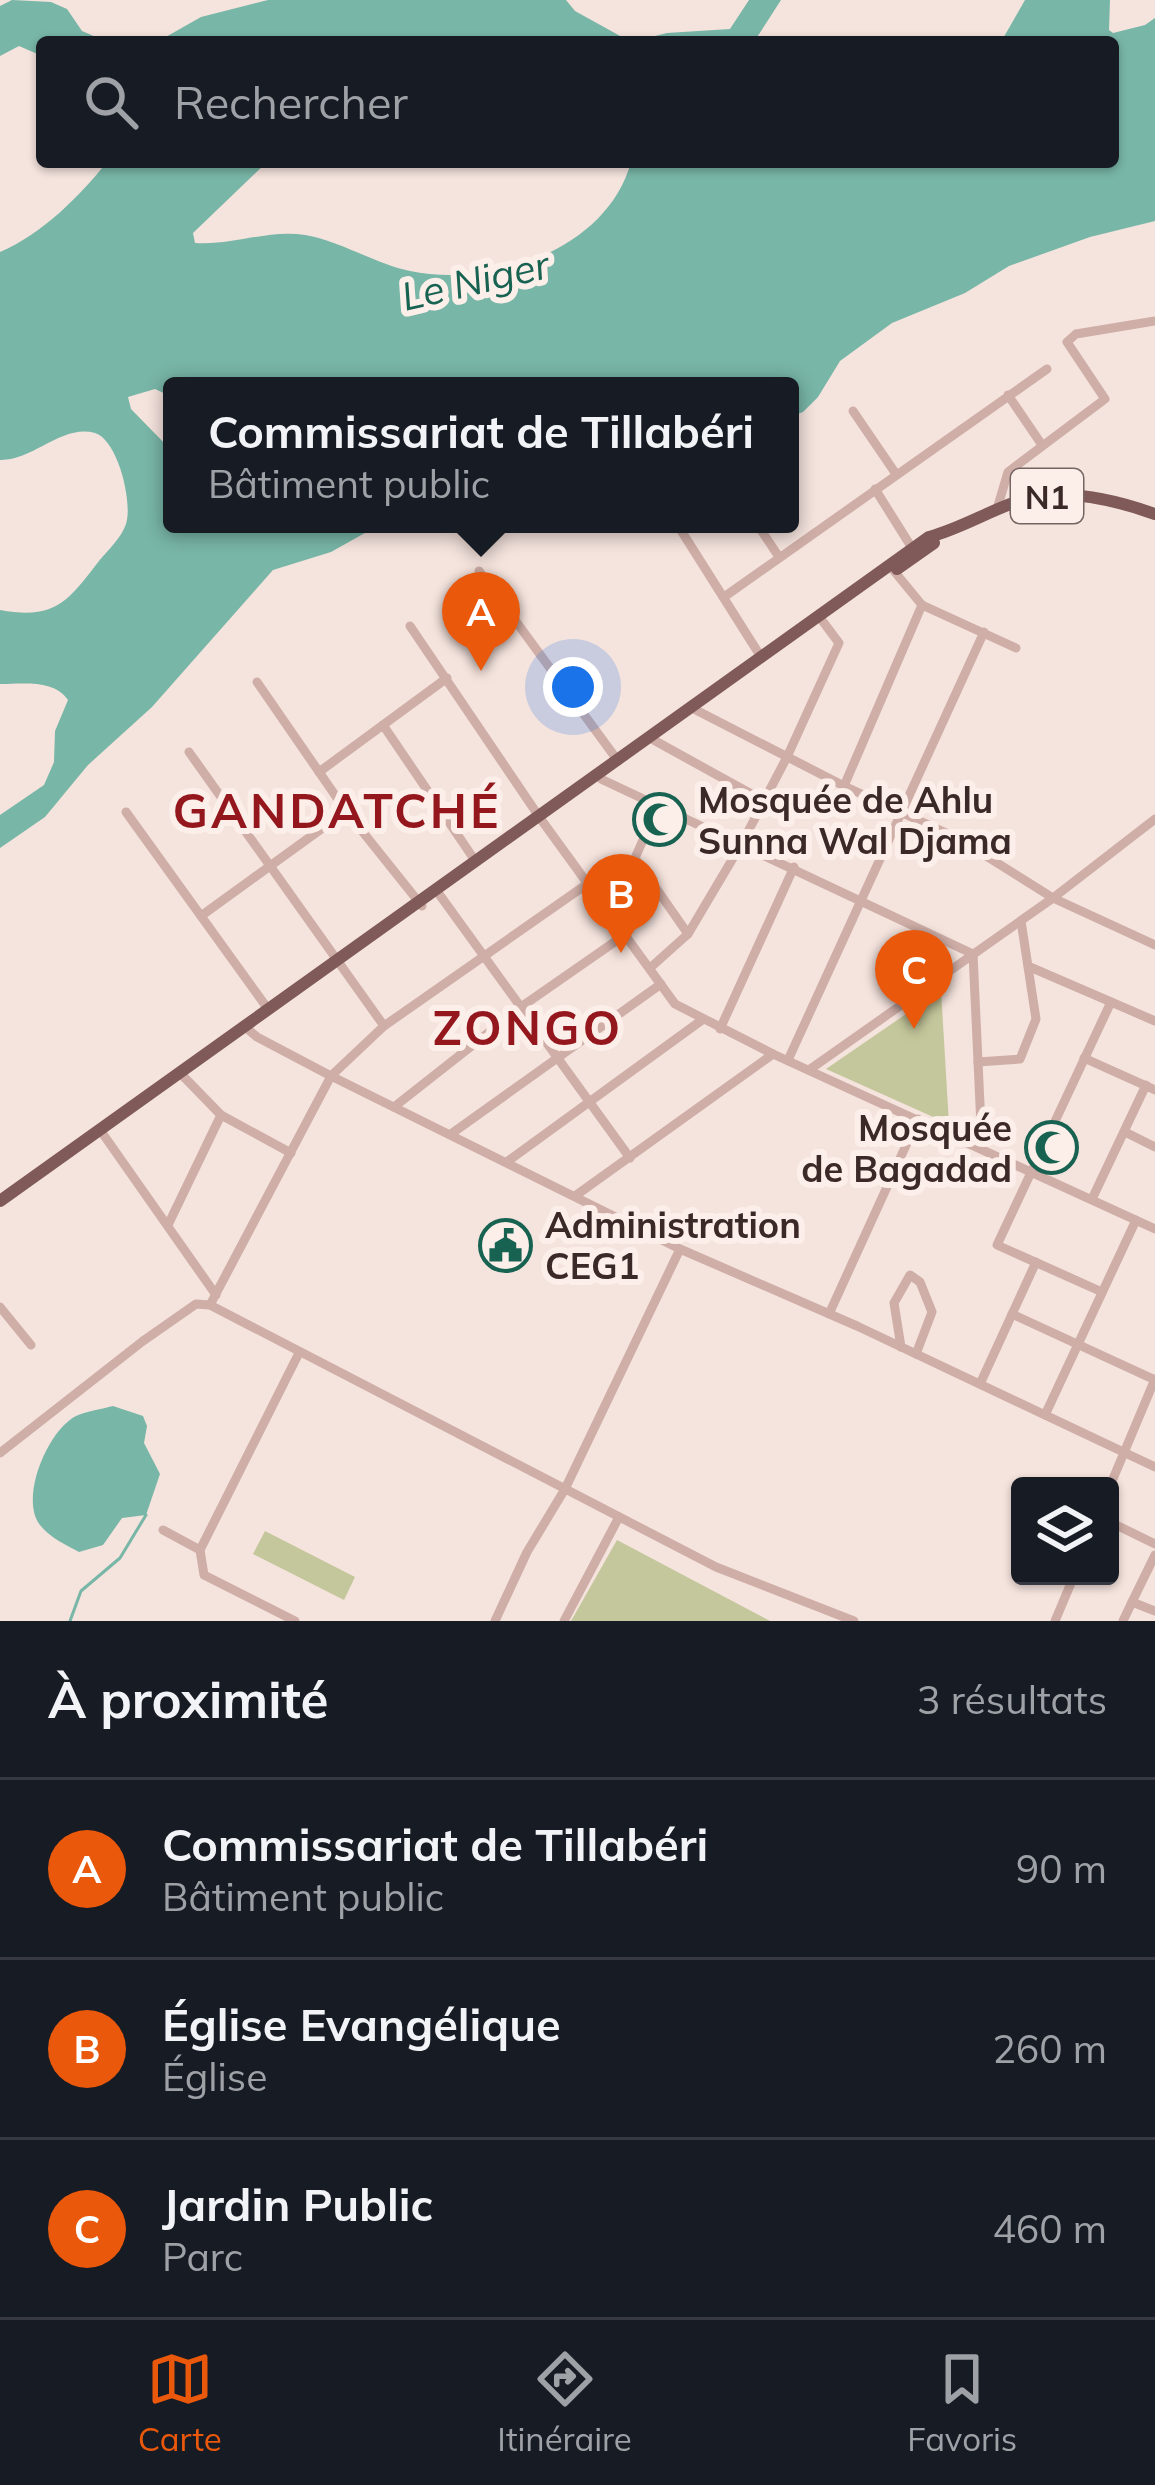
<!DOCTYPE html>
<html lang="fr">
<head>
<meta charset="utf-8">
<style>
  body { margin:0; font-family:Mulish,sans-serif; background:#242831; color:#f1f3f6 }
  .controls { position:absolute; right:36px; bottom:36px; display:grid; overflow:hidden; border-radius:12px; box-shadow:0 3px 9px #0004 }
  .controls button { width:108px; height:108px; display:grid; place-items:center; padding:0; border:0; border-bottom:3px solid #363941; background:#171b24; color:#f1f3f6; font:60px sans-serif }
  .you { position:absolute; left:573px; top:687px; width:42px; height:42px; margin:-30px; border:9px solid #fff; border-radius:50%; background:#1a73e8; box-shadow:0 0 0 18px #1a73e833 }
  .badge { display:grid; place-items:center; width:78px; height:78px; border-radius:50%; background:#ea580c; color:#fff; font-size:39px; font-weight:700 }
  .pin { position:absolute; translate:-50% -99px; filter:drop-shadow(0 3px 6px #0008) }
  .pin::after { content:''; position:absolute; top:63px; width:42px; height:36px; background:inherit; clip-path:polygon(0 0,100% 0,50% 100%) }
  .popup { position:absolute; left:163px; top:377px; width:636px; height:156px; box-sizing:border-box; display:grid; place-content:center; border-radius:12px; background:#171b24; filter:drop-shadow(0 3px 9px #0005); font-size:39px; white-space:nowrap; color:#9ea1a6 }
  .popup b { font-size:45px; color:#f1f3f6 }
  .popup::after { content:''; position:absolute; left:50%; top:100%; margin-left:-24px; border:24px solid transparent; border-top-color:#171b24 }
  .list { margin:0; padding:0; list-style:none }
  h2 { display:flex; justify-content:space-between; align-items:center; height:156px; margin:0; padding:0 48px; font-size:51px }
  h2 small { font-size:39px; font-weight:400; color:#9ea1a6 }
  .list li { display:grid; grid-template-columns:78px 1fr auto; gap:36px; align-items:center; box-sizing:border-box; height:180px; padding:0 48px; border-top:3px solid #363941 }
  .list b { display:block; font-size:45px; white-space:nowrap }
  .list p { margin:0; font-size:39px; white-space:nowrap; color:#9ea1a6 }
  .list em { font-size:39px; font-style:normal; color:#9ea1a6 }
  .icon { flex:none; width:66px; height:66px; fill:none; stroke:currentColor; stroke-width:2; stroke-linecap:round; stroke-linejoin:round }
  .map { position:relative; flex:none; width:1155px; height:1621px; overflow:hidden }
  .search { position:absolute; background:#171b24; box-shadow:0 3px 9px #0004; left:36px; right:36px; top:36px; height:132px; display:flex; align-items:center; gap:30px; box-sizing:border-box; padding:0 42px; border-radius:12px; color:#9ea1a6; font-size:45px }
  .sheet { height:696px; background:#171b24 }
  nav { display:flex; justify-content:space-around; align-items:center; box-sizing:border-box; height:168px; border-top:3px solid #363941; background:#171b24; font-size:33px; color:#9ea1a6 }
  nav a { display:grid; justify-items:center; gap:6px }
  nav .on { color:#ea580c }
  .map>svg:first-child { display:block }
  .green { fill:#c4c79b }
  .water { fill:#78b6a7 }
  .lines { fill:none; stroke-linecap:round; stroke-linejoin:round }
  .stream { stroke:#78b6a7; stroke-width:3 }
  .minor { stroke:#cfaea7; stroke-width:9 }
  .major { stroke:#7f5a58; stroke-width:12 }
  .labels { text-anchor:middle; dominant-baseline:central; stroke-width:12; stroke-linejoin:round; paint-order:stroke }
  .shield { fill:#fcefea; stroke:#756462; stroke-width:3 }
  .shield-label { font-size:33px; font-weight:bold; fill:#3b2928 }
  .poi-label { font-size:36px; font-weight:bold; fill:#3b2928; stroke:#fcefea; text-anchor:start }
  .water-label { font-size:39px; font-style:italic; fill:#186252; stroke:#fcefea }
  .district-label { font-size:48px; font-weight:bold; letter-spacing:3px; fill:#94171d; stroke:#fcefea }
</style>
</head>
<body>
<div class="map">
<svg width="1155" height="1621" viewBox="0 0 1155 1621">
  <rect width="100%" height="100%" fill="#f5e3dd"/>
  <!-- green -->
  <g class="green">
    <polygon points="941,990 949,1124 826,1069"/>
    <polygon points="265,1531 355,1577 344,1600 253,1554"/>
    <polygon points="617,1540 770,1621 571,1621"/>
  </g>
  <!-- water -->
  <g class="water">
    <polygon points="12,0 51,2 67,9 82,31 96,37 132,42 42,42 42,56 19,46 0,56 0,6"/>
    <polygon points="268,0 566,0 575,11 631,42 667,33 730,29 749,0 781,0 754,42 145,42 164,38 201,17"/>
    <path d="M 1025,0 L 1110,0 L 1109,30 L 1113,33 L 1145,25 L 1155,18 L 1155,221 L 1090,237 L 1009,266 L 965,293 L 892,323 L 840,361 L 818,397 L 803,412 L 790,417 L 790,386 L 172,386 L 172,397 L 155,389 L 128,397 L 131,409 L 172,451 L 172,524 L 381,524 L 331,552 L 273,570 L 152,707 L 88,765 L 45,817 L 0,848 L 0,815 L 44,785 L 54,762 L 55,731 L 68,700 C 54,679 23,684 0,684 L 0,610 C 56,620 68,601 99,561 C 108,550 122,537 126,524 C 133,503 118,440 95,433 C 62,424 33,461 0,460 L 0,252 C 42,234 79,197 107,162 L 267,162 L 193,233 L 195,243 C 232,246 268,229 305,235 C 341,241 375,264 410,271 C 492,288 607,250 631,162 L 1113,162 L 1113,42 L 1001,42 Z"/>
    <path d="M 113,1406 L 143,1416 L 147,1426 L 144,1443 L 160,1474 L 146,1515 L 122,1518 L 103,1545 L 79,1552 C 66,1545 49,1537 40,1525 C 19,1498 48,1430 76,1416 C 87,1411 102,1409 113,1406 Z"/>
  </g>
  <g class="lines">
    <!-- stream -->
    <polyline class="stream" points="70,1621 81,1591 120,1558 146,1515"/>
    <!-- minor -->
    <g class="minor">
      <polyline points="1008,395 1042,445"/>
      <polyline points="853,411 896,474"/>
      <polyline points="875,489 912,548"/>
      <polyline points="997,509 1008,472 1105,399 1067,342 1076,334 1155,321"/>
      <polyline points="677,524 761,657"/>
      <polyline points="757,524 779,557"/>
      <polyline points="479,571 618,761"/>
      <polyline points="894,571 922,605 1016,648"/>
      <polyline points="724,597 1047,369"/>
      <polyline points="410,626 540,818 675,1004 773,1054 1155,1229"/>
      <polyline points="257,682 346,811 422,906"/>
      <polyline points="692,708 844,786 959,839 1053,898 1155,945"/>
      <polyline points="383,725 476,862"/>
      <polyline points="650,738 764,801"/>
      <polyline points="189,752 384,1026"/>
      <polyline points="319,772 447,678"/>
      <polyline points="601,779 973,954 982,1148"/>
      <polyline points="844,786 922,605"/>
      <polyline points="659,804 635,858 688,934"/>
      <polyline points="126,812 268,1009"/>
      <polyline points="439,894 630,1158"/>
      <polyline points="201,916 346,811"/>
      <polyline points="1030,967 1155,1021"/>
      <polyline points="650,968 688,934 742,843 787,757 839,643 821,619"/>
      <polyline points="244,1026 257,1037 331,1076 680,1249 857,1326 1155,1467"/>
      <polyline points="720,1029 794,867"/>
      <polyline points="1084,1058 1155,1090"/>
      <polyline points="788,1060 984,632"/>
      <polyline points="978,1062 1020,1059 1036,1019 1021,921"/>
      <polyline points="809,1070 1053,898 1155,819"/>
      <polyline points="183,1076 221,1115 291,1153"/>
      <polyline points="394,1107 521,1007 626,934"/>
      <polyline points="1125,1132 1155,1147"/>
      <polyline points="103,1134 216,1295"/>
      <polyline points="451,1134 661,984"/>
      <polyline points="508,1161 702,1020"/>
      <polyline points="575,1196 773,1054"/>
      <polyline points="1092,1199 1146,1085"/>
      <polyline points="168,1225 221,1115"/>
      <polyline points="1102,1292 997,1245 1111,1002"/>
      <polyline points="210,1305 331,1076 384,1026 590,882"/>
      <polyline points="0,1307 31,1345"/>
      <polyline points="829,1314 918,1119"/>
      <polyline points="1012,1314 1155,1380"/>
      <polyline points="901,1347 894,1303 910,1275 920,1282 932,1312 916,1354"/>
      <polyline points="980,1384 1036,1262"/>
      <polyline points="1045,1415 1136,1220"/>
      <polyline points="0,1453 143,1341 196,1304 210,1305 716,1567 854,1621"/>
      <polyline points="1110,1486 1155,1379"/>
      <polyline points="1110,1522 1155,1544"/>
      <polyline points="163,1530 200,1550 299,1353"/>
      <polyline points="200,1550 204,1575 295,1621"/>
      <polyline points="1155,1555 1132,1602 1155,1611"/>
      <polyline points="495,1621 527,1552 565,1489 680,1249"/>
      <polyline points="564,1621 619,1517"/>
      <polyline points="1055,1621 1074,1576"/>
      <polyline points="1123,1621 1132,1602"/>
    </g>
    <!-- major -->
    <g class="major">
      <polyline points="897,569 934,543"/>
      <path d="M 0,1201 L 929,537 C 959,529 987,512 1016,502 C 1059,486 1113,499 1155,514"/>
    </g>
  </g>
  <!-- icons -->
  <defs>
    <symbol id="mosque-ring" viewBox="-11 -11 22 22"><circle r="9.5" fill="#fcefea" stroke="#186252" stroke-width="1.5"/><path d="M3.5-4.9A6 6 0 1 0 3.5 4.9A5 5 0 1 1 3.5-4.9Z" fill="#186252"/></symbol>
    <symbol id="civic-ring" viewBox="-11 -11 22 22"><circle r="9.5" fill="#fcefea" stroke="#186252" stroke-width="1.5"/><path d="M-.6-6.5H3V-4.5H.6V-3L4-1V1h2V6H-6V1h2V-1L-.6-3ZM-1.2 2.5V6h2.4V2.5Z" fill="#186252"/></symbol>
  </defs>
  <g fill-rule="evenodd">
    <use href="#mosque-ring" x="630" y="790" width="59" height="59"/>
    <use href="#mosque-ring" x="1022" y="1118" width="59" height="59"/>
    <use href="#civic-ring" x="476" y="1216" width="59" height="59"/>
  </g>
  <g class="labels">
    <!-- shield labels -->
    <rect class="shield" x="1011" y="469" width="72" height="54" rx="9"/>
    <g class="shield-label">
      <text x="1047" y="496">N1</text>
    </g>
    <!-- poi labels -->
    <g class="poi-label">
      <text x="698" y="799">Mosquée de Ahlu<tspan x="698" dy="41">Sunna Wal Djama</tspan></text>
      <text x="1012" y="1127" text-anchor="end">Mosquée<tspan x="1012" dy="41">de Bagadad</tspan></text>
      <text x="545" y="1224">Administration<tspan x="545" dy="41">CEG1</tspan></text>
    </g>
    <!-- water labels -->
    <g class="water-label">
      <text transform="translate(475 280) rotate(-13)">Le Niger</text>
    </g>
    <!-- district labels -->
    <g class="district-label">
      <text x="337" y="810">GANDATCHÉ</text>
      <text x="528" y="1027">ZONGO</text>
    </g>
  </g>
</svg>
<div class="controls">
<button><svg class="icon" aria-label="layers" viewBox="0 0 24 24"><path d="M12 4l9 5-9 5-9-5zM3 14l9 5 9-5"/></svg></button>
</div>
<div class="you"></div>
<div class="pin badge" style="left:481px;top:671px">A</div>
<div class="popup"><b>Commissariat de Tillabéri</b>Bâtiment public</div>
<div class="pin badge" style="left:621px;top:953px">B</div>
<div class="pin badge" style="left:914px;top:1029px">C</div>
<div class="search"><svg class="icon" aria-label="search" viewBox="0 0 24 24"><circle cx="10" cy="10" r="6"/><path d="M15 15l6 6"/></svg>Rechercher</div>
</div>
<section class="sheet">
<h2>À proximité<small>3 résultats</small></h2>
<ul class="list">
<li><span class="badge">A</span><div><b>Commissariat de Tillabéri</b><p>Bâtiment public</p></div><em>90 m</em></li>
<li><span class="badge">B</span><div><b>Église Evangélique</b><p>Église</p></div><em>260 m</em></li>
<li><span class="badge">C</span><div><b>Jardin Public</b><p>Parc</p></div><em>460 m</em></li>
</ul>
</section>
<nav>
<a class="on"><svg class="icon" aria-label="map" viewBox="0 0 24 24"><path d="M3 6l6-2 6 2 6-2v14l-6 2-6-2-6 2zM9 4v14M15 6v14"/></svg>Carte</a>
<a><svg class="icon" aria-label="directions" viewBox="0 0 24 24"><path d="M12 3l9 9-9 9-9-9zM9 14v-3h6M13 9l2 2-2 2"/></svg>Itinéraire</a>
<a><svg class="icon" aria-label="saved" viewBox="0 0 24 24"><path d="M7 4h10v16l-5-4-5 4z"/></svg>Favoris</a>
</nav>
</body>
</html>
